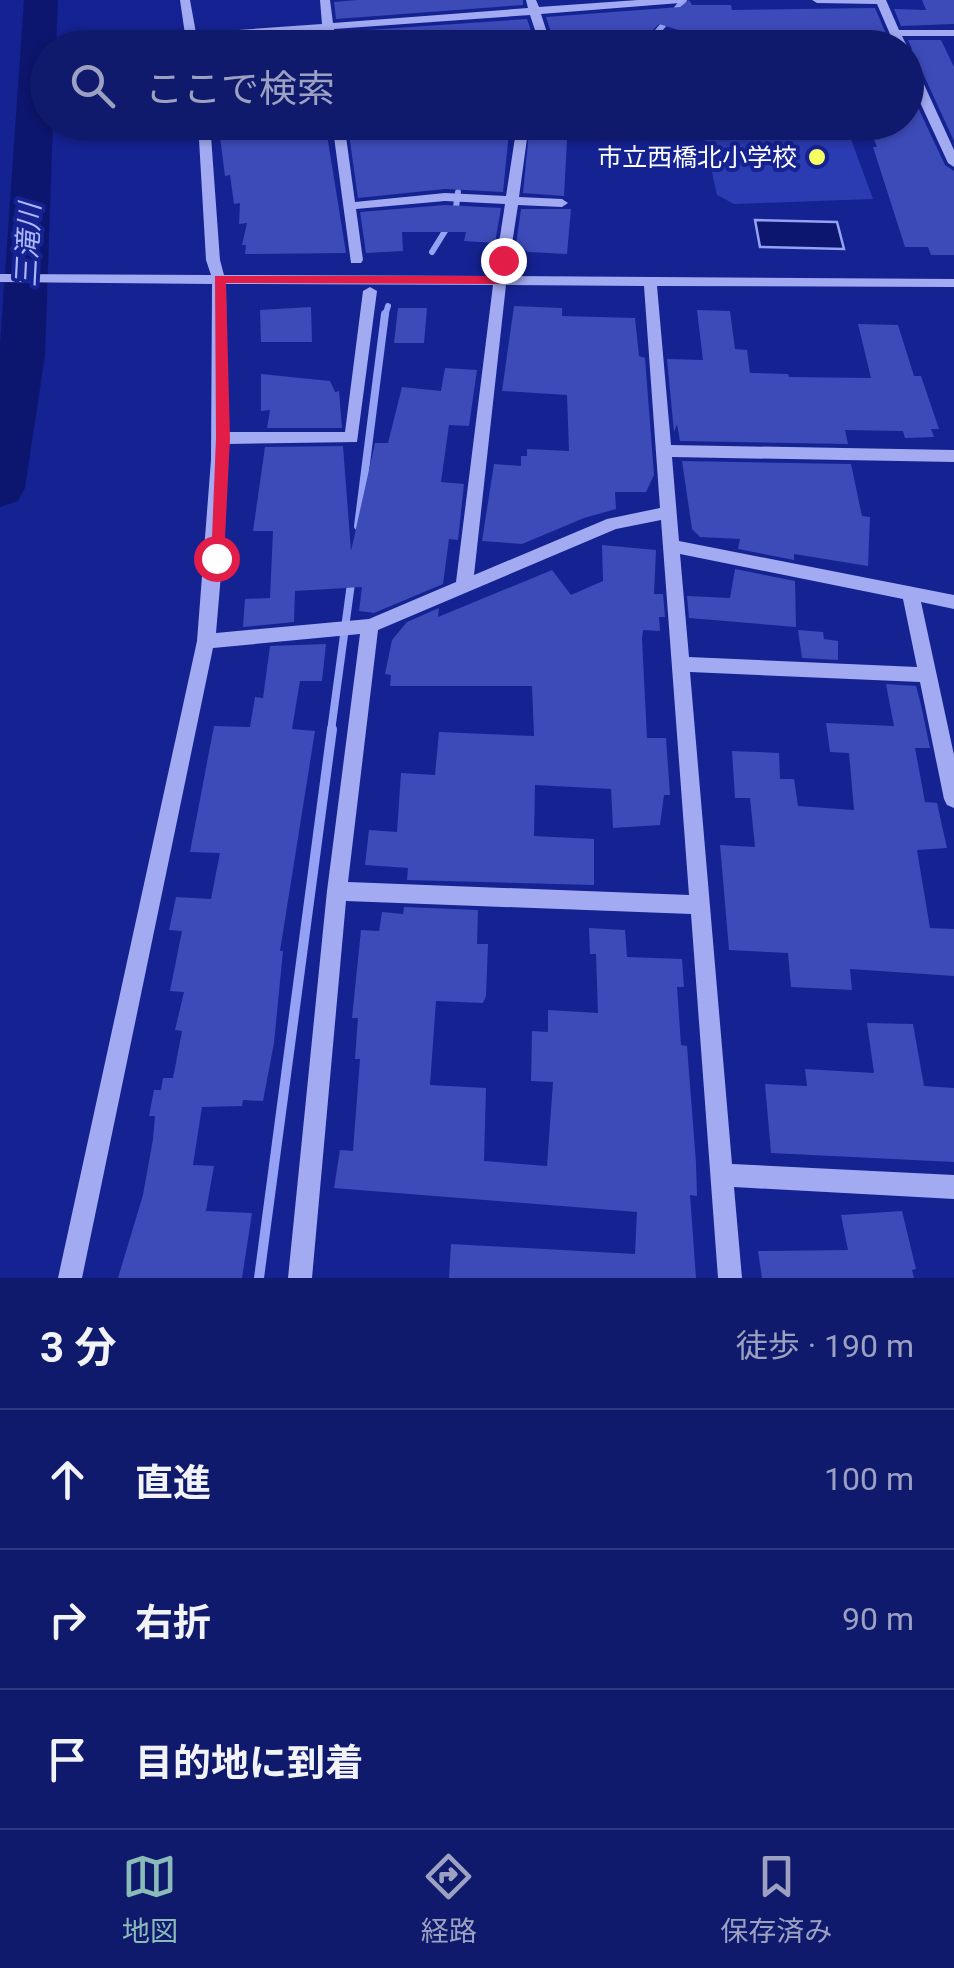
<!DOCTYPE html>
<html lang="ja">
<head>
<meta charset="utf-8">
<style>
  body { margin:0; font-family:Roboto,"Noto Sans JP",sans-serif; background:#1e2775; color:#f1f3f6 }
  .stop { position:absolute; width:30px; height:30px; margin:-22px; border:8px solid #e11d48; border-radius:50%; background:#fff }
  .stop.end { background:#e11d48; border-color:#fff; box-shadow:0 2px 10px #0008 }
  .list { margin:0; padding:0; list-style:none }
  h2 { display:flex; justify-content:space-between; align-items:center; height:130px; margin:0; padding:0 40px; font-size:42px }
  h2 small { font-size:32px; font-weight:400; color:#9ca1c2 }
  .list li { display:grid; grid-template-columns:65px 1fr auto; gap:30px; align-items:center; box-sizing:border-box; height:140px; padding:0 40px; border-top:2px solid #303880 }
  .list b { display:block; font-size:38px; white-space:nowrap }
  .list em { font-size:32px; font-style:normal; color:#9ca1c2 }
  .icon { flex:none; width:55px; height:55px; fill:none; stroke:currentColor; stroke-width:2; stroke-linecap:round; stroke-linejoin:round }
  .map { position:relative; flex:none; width:954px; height:1278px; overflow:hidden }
  .search { position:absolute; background:#101a6d; box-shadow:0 2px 8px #0004; left:30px; right:30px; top:30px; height:110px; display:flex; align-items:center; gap:25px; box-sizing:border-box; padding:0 35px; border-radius:55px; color:#9ca1c2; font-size:38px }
  .sheet { height:550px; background:#101a6d }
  nav { display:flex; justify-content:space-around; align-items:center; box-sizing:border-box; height:140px; border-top:2px solid #303880; background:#101a6d; font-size:28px; color:#9ca1c2 }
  nav a { display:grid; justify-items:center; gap:5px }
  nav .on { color:#8bbbb9 }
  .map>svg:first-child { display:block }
  .green { fill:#2b3bb1 }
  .water { fill:#0d166e; stroke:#94a1f4; stroke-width:2.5 }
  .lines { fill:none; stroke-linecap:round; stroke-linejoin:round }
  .stream-far2 { stroke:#94a1f4; stroke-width:6 }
  .stream-far1 { stroke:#94a1f4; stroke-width:8 }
  .stream { stroke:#94a1f4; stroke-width:10 }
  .river { fill:#0d166e; fill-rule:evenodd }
  .building { fill:#3d4bb9 }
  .minor { fill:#a2abf1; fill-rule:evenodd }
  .route { fill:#e11d48 }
  .poi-dot { fill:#f8ff62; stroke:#152291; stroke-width:4 }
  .labels { text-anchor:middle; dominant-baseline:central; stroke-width:8; stroke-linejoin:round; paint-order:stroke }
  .far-poi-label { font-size:25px; fill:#fff; stroke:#152291; text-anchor:end }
  .far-water-label { font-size:28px; font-style:italic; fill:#aeb7f8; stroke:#152291 }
</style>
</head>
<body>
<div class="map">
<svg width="954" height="1278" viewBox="0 0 954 1278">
  <rect width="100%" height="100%" fill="#152291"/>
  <!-- green -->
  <polygon class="green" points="701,123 845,123 873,199 734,204 717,195"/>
  <!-- water -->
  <polygon class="water" points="755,220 837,222 844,249 760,247"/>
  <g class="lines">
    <!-- stream-far2 -->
    <g class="stream-far2">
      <polyline points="644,48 684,0"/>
      <polyline points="432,252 455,215 458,192"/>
      <polyline points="385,316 388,306"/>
    </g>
    <!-- stream-far1 -->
    <g class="stream-far1">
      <polyline points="358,526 385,314"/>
      <polyline points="331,731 352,576"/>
    </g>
    <!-- stream -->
    <polyline class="stream" points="259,1278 332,729"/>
    <!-- river -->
    <polygon class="river" points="24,0 58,0 56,48 48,48 48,122 53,122 45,355 25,488 18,501 0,507 0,345"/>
  </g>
  <!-- building -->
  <g class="building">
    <polygon points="357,0 523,0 523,5 336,19 334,2"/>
    <polygon points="689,0 692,5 731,5 732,10 875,8 892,48 785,48 783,40 699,40 698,36 659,24 636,47 600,36 553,39 546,17 680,7"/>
    <polygon points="922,0 954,0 954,24 901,26 894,9 926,10"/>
    <polygon points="527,19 537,48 340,48 338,32"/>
    <polygon points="908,40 941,40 954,67 954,141 915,56 908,52 912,49"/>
    <polygon points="906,82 945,165 954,171 954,255 931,255 928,247 905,247 873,147 877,147 867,122 906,122"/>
    <polygon points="229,122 325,122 346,253 245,254 246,245 242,245 247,223 239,224 240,203 234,204 230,175 225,176 219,129 229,129"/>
    <polygon points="408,122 510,122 503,192 445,189 358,198 349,134 361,126"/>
    <polygon points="530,122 568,122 564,196 523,193"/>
    <polygon points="445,205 501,208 495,243 464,241 466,232 402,232 403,251 366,253 360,212"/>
    <polygon points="521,209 571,209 567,254 528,252 516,245"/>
    <polygon points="514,306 562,308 562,316 635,318 639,356 645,358 654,475 646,492 615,492 616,509 584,518 522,544 482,541 494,464 521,466 521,456 527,456 527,449 569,451 567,395 502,391"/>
    <polygon points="311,307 312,342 261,342 260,310"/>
    <polygon points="398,308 427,308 424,343 394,343"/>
    <polygon points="697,310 730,311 735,349 747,350 750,373 788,374 789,377 871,378 858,324 898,325 914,376 921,376 939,429 931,429 934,437 905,438 903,431 845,430 848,444 680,441 677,424 674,432 667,359 703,360"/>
    <polygon points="445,368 477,370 469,426 449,425 441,482 464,484 458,540 449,539 443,584 374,613 359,611 362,587 295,591 294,622 243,627 245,599 270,598 273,531 253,531 265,447 343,446 351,551 375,443 388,443 402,387 441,391"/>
    <polygon points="261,374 330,381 335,392 339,391 342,428 267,428 270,410 261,411"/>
    <polygon points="682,461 851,464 862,516 870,517 868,566 794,554 794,560 738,549 740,539 700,537 692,529"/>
    <polygon points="602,545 656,550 654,594 663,594 665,617 659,617 660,631 643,630 642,639 647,738 666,738 670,795 664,795 660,825 613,828 611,789 535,785 534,836 594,839 594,885 407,880 408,868 365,865 369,830 397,832 401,773 435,775 439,732 534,736 532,686 390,686 391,675 385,674 392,640 407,622 439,608 438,617 552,570 571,595 603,581"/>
    <polygon points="735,569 795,581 796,627 689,618 687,596 730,598"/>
    <polygon points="798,630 823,632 824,639 838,641 838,660 802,658"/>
    <polygon points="326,644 322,681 300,681 292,729 315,731 280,951 283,951 274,1043 263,1101 243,1100 242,1106 202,1107 193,1165 214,1166 206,1211 252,1213 242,1278 118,1278 143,1195 153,1139 155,1116 149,1116 154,1090 161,1090 163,1078 173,1078 182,1031 175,1030 184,992 170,991 182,931 169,930 176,897 211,899 220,853 190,852 214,726 250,727 255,697 263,698 270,646"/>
    <polygon points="886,684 916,686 921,705 930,748 915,748 925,802 937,803 947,848 917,850 930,928 954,929 954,976 850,969 852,990 791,987 788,953 729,950 720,845 755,847 750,798 735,798 732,751 779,753 780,779 794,779 798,806 854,810 849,753 830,752 826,723 894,726"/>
    <polygon points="404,907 478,910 477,944 488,944 486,996 483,1003 436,1001 430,1085 486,1088 484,1161 547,1166 553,1082 531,1081 532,1031 548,1032 548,1010 598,1013 596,954 590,954 589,928 625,930 627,957 682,959 684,987 677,987 681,1045 687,1046 696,1163 697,1196 690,1195 696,1278 449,1278 451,1244 635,1254 637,1212 334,1188 340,1150 353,1151 360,1059 355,1059 358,1018 352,1018 361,930 379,931 382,912 403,914"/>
    <polygon points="867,1023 913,1024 924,1086 954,1088 954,1162 771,1153 765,1084 807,1086 805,1069 874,1073"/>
    <polygon points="902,1211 916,1269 912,1270 914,1278 762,1278 758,1251 848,1250 841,1215"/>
  </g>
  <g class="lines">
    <!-- minor -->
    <g class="minor">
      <polygon points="180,0 190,0 196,33 322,24 320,0 330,0 333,23 528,8 526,0 536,0 539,7 638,0 685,0 680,3 541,14 552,48 541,48 530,15 334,29 336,48 324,48 323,30 197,40 198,48 187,48"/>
      <polygon points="812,0 886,0 899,30 954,30 954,36 902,36 908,48 896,48 877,4 817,3"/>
      <polygon points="906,55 912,58 954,150 954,167 948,163 906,72"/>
      <path d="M 198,122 L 210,122 L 220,260 L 224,275 L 494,276 L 505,204 L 445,201 L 356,209 L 363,260 L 361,263 L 351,263 L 332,122 L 344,122 L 355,202 L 445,193 L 506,196 L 516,131 L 514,122 L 526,122 L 528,131 L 519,197 L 562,199 L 568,203 L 562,207 L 518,205 L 507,276 L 954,279 L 954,287 L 657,286 L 671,445 L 954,450 L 954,462 L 672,457 L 679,541 L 954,595 L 954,609 L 921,602 L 954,755 L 954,808 L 947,805 L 944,799 L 920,682 L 690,672 L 732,1164 L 954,1175 L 954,1199 L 734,1187 L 742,1278 L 718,1278 L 691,914 L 346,901 L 312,1278 L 288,1278 L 327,891 L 360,634 L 213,648 L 82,1278 L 58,1278 L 197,641 L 211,460 L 212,284 L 0,282 L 0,274 L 211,275 L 206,260 ZM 226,284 L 493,285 L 456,582 L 369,619 L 216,633 L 223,551 L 227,444 L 357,442 L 377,291 L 370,287 L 363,291 L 345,432 L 227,432 ZM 506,285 L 644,286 L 660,508 L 607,519 L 474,575 ZM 661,520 L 689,895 L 348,882 L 378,630 L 616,529 ZM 680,554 L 903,599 L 917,667 L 689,657 Z"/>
    </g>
  </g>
  <!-- route -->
  <polygon class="route" points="503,256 509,260 506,280 500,284 226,283 230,438 224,558 216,564 211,562 216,438 215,276 494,276 497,260"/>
  <!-- markers -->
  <circle class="poi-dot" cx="817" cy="157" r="10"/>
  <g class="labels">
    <!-- far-poi labels -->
    <g class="far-poi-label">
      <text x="797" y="157">市立西橋北小学校</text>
    </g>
    <!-- far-water labels -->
    <g class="far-water-label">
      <text transform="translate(28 245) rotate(-87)">三滝川</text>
    </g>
  </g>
</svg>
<div class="stop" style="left:216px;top:558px"></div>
<div class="stop end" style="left:503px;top:260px"></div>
<div class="search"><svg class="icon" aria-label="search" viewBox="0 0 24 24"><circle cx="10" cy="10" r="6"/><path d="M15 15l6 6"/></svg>ここで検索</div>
</div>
<section class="sheet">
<h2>3 分<small>徒歩 · 190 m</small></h2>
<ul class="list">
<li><svg class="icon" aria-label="ahead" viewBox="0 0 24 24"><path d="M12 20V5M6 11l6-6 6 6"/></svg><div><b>直進</b></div><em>100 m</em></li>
<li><svg class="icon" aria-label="right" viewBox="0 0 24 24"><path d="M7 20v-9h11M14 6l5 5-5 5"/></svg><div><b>右折</b></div><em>90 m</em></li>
<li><svg class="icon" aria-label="arrive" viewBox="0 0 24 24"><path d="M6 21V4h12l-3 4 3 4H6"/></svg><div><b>目的地に到着</b></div></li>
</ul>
</section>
<nav>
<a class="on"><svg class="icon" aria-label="map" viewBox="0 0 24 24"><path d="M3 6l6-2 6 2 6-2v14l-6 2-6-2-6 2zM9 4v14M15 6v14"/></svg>地図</a>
<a><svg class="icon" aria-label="directions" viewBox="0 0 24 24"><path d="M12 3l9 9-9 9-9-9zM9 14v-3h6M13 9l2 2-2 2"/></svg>経路</a>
<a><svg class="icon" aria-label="saved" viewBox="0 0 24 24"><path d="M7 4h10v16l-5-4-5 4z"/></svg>保存済み</a>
</nav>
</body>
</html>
